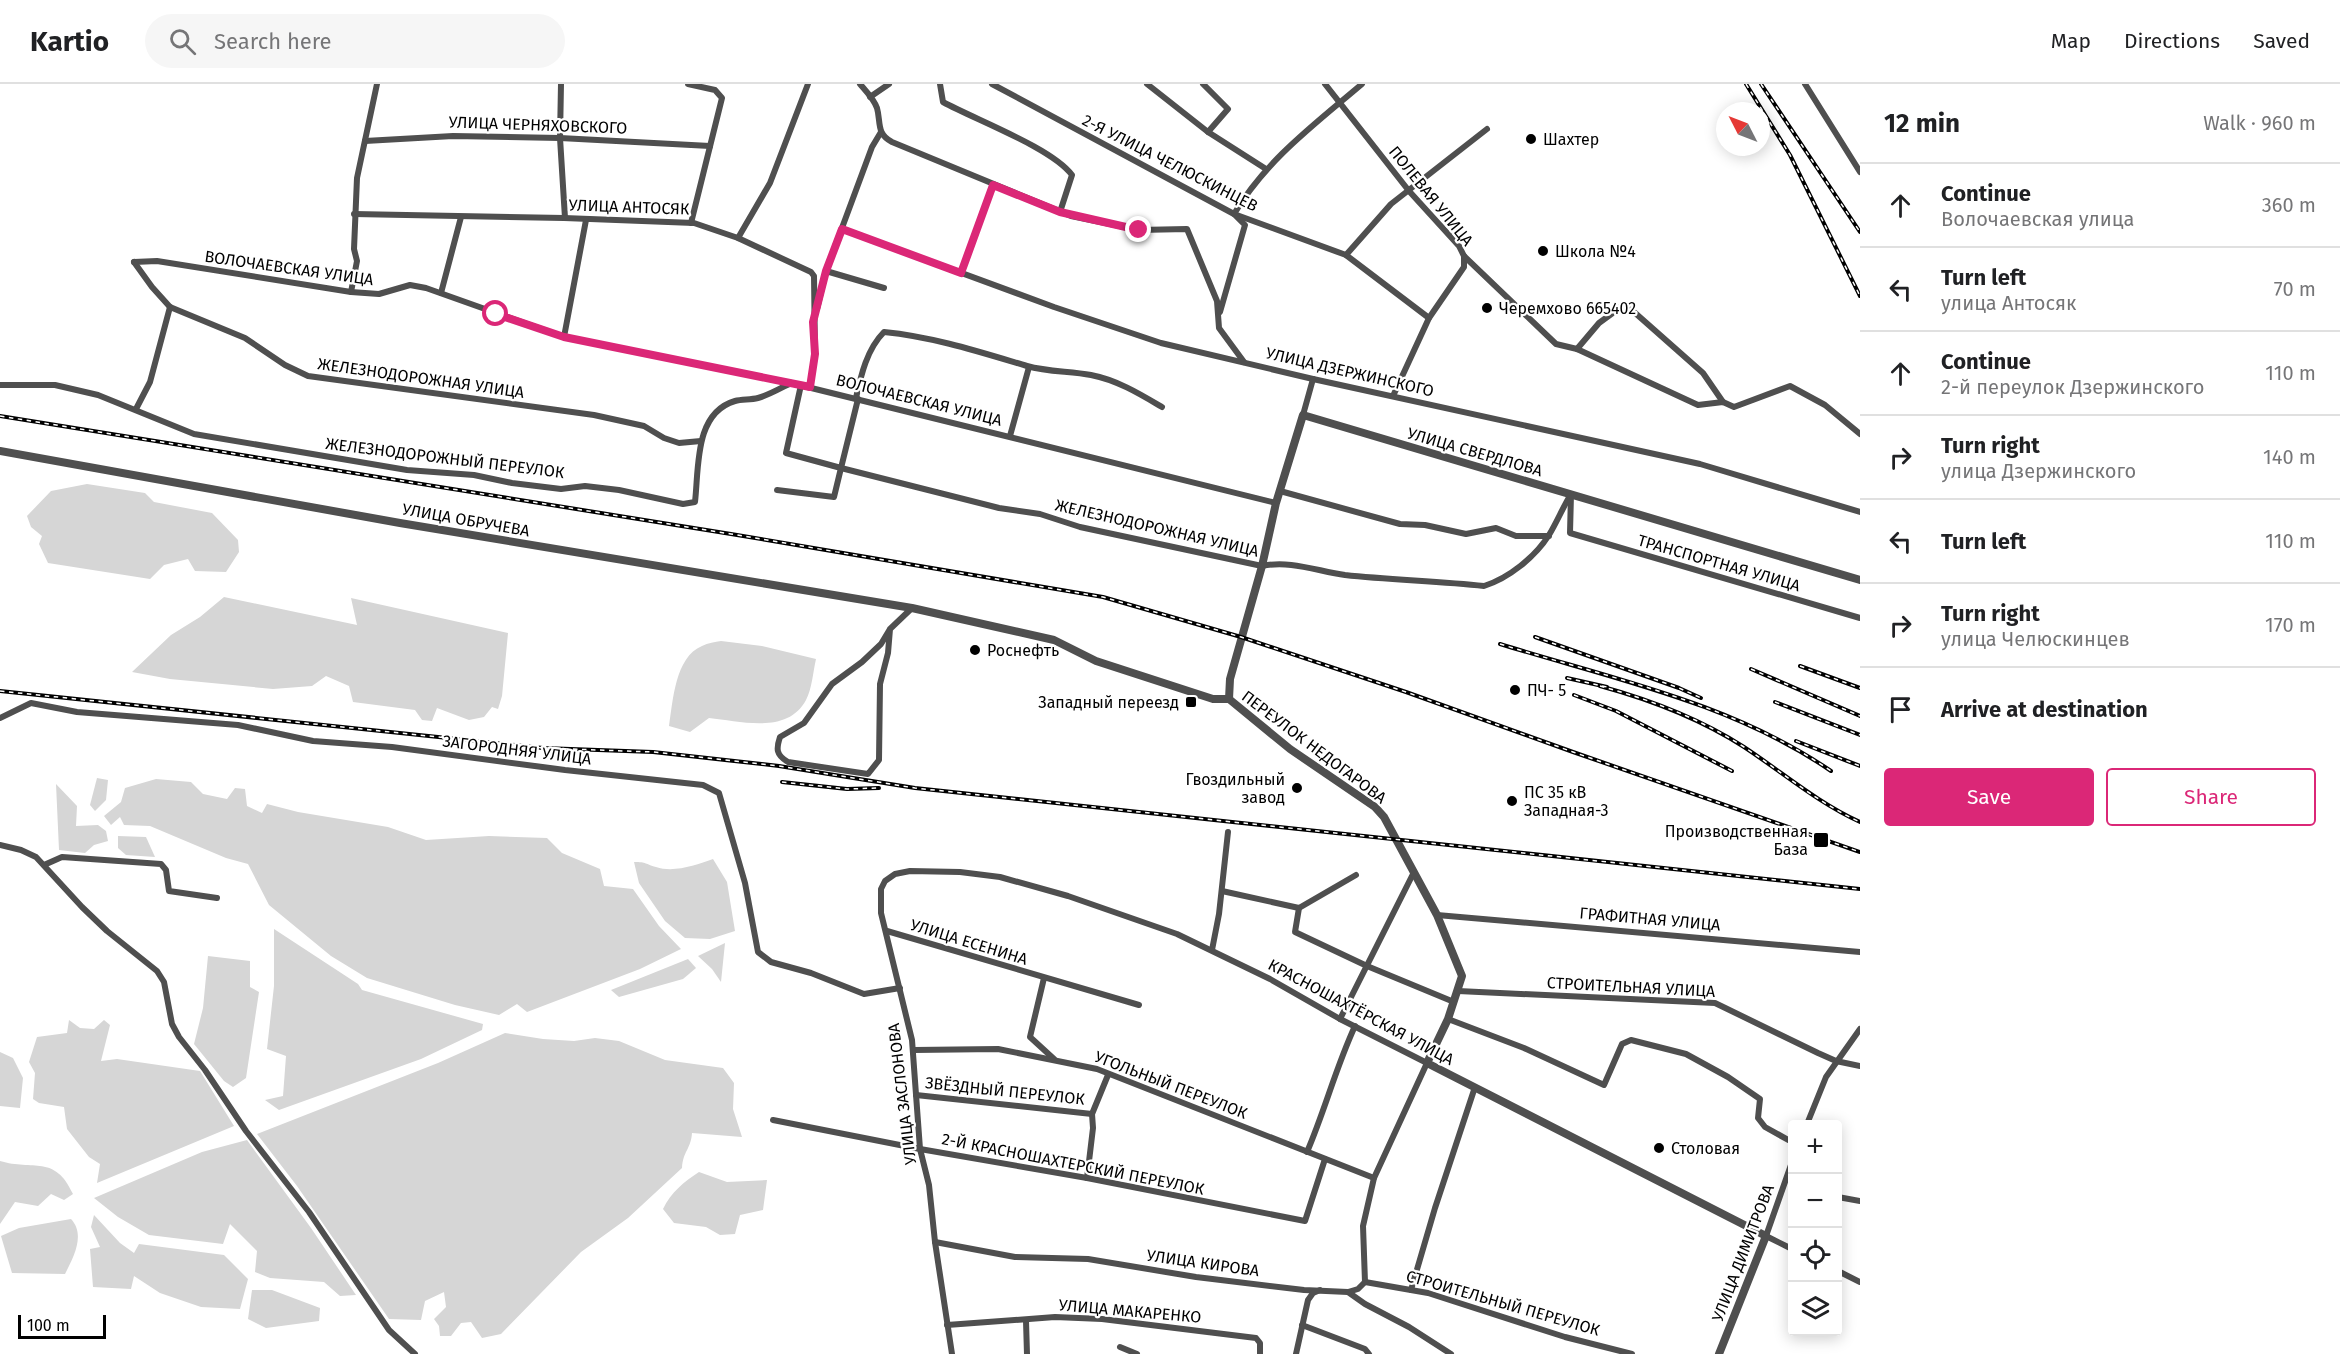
<!DOCTYPE html>
<html lang="en">
<head>
<meta charset="utf-8">
<style>
  body { margin:0; font-family:"Fira Sans",sans-serif; background:#f6f6f6; color:#202124 }
  .controls { position:absolute; right:18px; bottom:18px; display:grid; overflow:hidden; border-radius:6px; box-shadow:0 3px 15px #0003 }
  .controls button { width:54px; height:54px; display:grid; place-items:center; padding:0; border:0; border-bottom:2px solid #e0e0e0; background:#fff; color:#202124; font:30px sans-serif }
  .compass { position:absolute; left:1716px; top:18px; width:54px; height:54px; border-radius:50%; background:#fff; box-shadow:0 3px 15px #0003; rotate:312deg }
  .scale { position:absolute; left:18px; bottom:15px; width:88px; box-sizing:border-box; padding-left:6px; border:3px solid #000; border-top:0; font-size:16px; line-height:21px; white-space:nowrap; color:#000; -webkit-text-stroke:4px #fff; paint-order:stroke }
  .stop { position:absolute; width:18px; height:18px; margin:-14px; border:4px solid #db2777; border-radius:50%; background:#fff }
  .stop.end { background:#db2777; border-color:#fff; box-shadow:0 2px 6px #0008 }
  .list { margin:0; padding:0; list-style:none }
  h2 { display:flex; justify-content:space-between; align-items:center; height:78px; margin:0; padding:0 24px; font-size:26px }
  h2 small { font-size:20px; font-weight:400; color:#757577 }
  .list li { display:grid; grid-template-columns:39px 1fr auto; gap:18px; align-items:center; box-sizing:border-box; height:84px; padding:0 24px; border-top:2px solid #e0e0e0 }
  .list b { display:block; font-size:22px; white-space:nowrap }
  .list p { margin:0; font-size:20px; white-space:nowrap; color:#757577 }
  .list em { font-size:20px; font-style:normal; color:#757577 }
  .actions { display:flex; gap:12px; padding:18px 24px }
  .actions a { flex:1; padding:14px 0; border:2px solid #db2777; border-radius:6px; text-align:center; font-size:21px; color:#db2777 }
  .actions .main { background:#db2777; color:#fff }
  .icon { flex:none; width:33px; height:33px; fill:none; stroke:currentColor; stroke-width:2; stroke-linecap:round; stroke-linejoin:round }
  .map { position:relative; flex:none; width:1860px; height:1270px; overflow:hidden }
  header { display:flex; align-items:center; gap:36px; box-sizing:border-box; height:84px; padding:0 30px; background:#fff; border-bottom:2px solid #e0e0e0 }
  header strong { font-size:28px }
  nav { display:flex; gap:33px; margin-inline-start:auto; font-size:21px }
  .search { width:420px; height:54px; background:#f6f6f6; display:flex; align-items:center; gap:15px; box-sizing:border-box; padding:0 21px; border-radius:33px; color:#757577; font-size:22px }
  main { display:flex }
  aside { flex:1; background:#fff }
  .map>svg:first-child { display:block }
  .green { fill:#d6d6d6 }
  .lines { fill:none; stroke-linecap:round; stroke-linejoin:round }
  .minor { stroke:#4f4f4f; stroke-width:6 }
  .tertiary { stroke:#4f4f4f; stroke-width:8 }
  .rail-casing { stroke:#000; stroke-width:4 }
  .rail { stroke:#fff; stroke-width:1.5; stroke-dasharray:4.5; stroke-linecap:butt }
  .route { stroke:#db2777; stroke-width:8 }
  .poi-dot { fill:#000; stroke:#fff; stroke-width:2 }
  .labels { text-anchor:middle; dominant-baseline:central; stroke-width:4.5; stroke-linejoin:round; paint-order:stroke }
  .street-label { font-size:16px; fill:#000; stroke:#fff }
  .poi-label { font-size:16px; fill:#000; stroke:#fff; text-anchor:start }
</style>
</head>
<body>
<header>
<strong>Kartio</strong>
<div class="search"><svg class="icon" aria-label="search" viewBox="0 0 24 24"><circle cx="10" cy="10" r="6"/><path d="M15 15l6 6"/></svg>Search here</div>
<nav><a>Map</a><a>Directions</a><a>Saved</a></nav>
</header>
<main>
<div class="map">
<svg width="1860" height="1270" viewBox="0 0 1860 1270">
  <rect width="100%" height="100%" fill="#fff"/>
  <!-- green -->
  <g class="green">
    <polygon points="87,400 145,409 154,418 212,429 238,456 239,468 226,488 195,487 188,475 164,481 150,495 48,479 39,460 42,452 31,443 27,432 51,407"/>
    <polygon points="224,513 357,541 351,514 508,549 502,612 498,625 492,623 484,633 469,636 437,624 432,637 422,636 415,626 353,618 349,602 326,592 312,602 273,605 170,595 132,588 171,551 200,533"/>
    <path d="M 721,557 L 762,562 L 816,575 C 813,588 812,605 806,616 C 787,651 741,637 709,634 L 690,648 L 669,642 C 673,617 675,573 702,562 C 708,559 715,558 721,557 Z"/>
    <polygon points="97,694 108,696 106,716 95,727 90,721"/>
    <polygon points="156,695 191,698 203,710 227,715 235,704 245,705 247,722 262,729 267,720 298,728 388,743 426,756 489,752 547,754 562,769 600,785 604,802 633,805 659,842 681,865 640,885 527,928 517,920 499,931 455,921 367,894 331,872 269,821 248,780 226,774 150,742 124,741 120,733 111,741 104,732 121,718 125,704"/>
    <polygon points="56,700 77,722 76,742 98,741 106,747 108,757 94,761 85,769 59,766"/>
    <polygon points="118,752 146,753 155,773 126,771 118,764"/>
    <path d="M 713,775 L 727,798 L 735,847 L 710,855 L 685,854 L 665,837 L 639,799 L 634,778 C 647,778 645,780 656,783 C 674,789 696,781 713,775 Z"/>
    <polygon points="274,845 358,900 362,906 483,940 482,946 421,975 279,1026 265,1016 283,1012 286,972 267,965 274,902"/>
    <polygon points="725,859 721,898 712,885 698,872"/>
    <polygon points="208,872 250,877 250,903 259,908 246,994 233,1003 224,997 194,960 203,924"/>
    <polygon points="688,875 696,884 683,895 619,913 611,906"/>
    <polygon points="69,936 80,944 94,945 104,936 110,941 101,977 117,975 200,987 234,1042 97,1099 100,1080 89,1073 67,1045 64,1023 39,1019 33,1015 35,989 29,978 37,953 67,949"/>
    <path d="M 505,949 L 543,955 L 574,957 L 595,954 L 619,957 L 665,976 L 723,984 L 734,999 L 733,1025 L 742,1053 L 692,1049 C 691,1065 683,1067 682,1084 L 628,1134 L 581,1168 L 501,1250 L 482,1254 L 471,1238 L 461,1239 L 451,1252 L 440,1252 L 439,1242 L 434,1235 L 446,1223 L 444,1208 L 425,1217 L 421,1236 L 389,1235 L 297,1102 L 257,1050 L 438,979 Z"/>
    <polygon points="0,968 13,974 23,994 20,1024 0,1022"/>
    <polygon points="247,1056 311,1144 356,1211 340,1212 324,1198 270,1194 255,1188 257,1167 230,1140 223,1160 149,1151 118,1133 94,1114 202,1068"/>
    <path d="M 0,1077 C 33,1087 55,1070 73,1110 L 64,1116 L 51,1110 L 38,1122 L 15,1118 L 0,1140 Z"/>
    <path d="M 699,1088 L 727,1098 L 767,1096 L 763,1126 L 740,1131 L 735,1150 L 720,1151 L 706,1143 L 674,1139 L 663,1125 C 671,1108 684,1098 699,1088 Z"/>
    <polygon points="94,1131 120,1159 134,1169 139,1160 224,1171 248,1195 240,1225 201,1223 160,1209 134,1192 131,1205 93,1203 90,1165 100,1163 91,1143"/>
    <path d="M 71,1135 C 86,1151 73,1174 65,1190 L 12,1189 L 1,1152 L 19,1144 Z"/>
    <polygon points="252,1206 272,1206 320,1224 319,1237 266,1244 248,1235"/>
  </g>
  <g class="lines">
    <!-- minor -->
    <g class="minor">
      <polyline points="561,0 560,54 565,134"/>
      <polyline points="688,0 715,6 722,14 691,139"/>
      <path d="M 860,0 C 866,7 874,15 877,24 C 881,38 876,50 892,58 L 1071,132 L 1139,146 L 1187,145 L 1217,217 L 1219,244 L 1244,278"/>
      <path d="M 940,0 L 943,18 C 976,36 1052,64 1072,91 L 1060,128"/>
      <polyline points="992,0 1234,130 1346,171 1429,234"/>
      <polyline points="1147,0 1208,48 1266,85"/>
      <polyline points="1203,0 1228,25 1208,48"/>
      <polyline points="1325,0 1409,107 1459,162 1464,172 1464,183 1429,234 1393,312"/>
      <polyline points="1805,0 1860,88"/>
      <polyline points="870,13 889,0"/>
      <polyline points="365,57 453,52 560,54 710,62"/>
      <polyline points="354,130 564,134 694,139 738,154 811,188 814,192 815,270 810,303"/>
      <polyline points="842,145 1054,223 1161,259 1313,295 1700,380 1860,428"/>
      <polyline points="738,154 770,99 808,0"/>
      <polyline points="1346,171 1391,120 1487,45"/>
      <polyline points="1464,172 1556,260 1577,265 1698,321 1723,318 1734,323 1790,302 1825,321 1860,350"/>
      <polyline points="134,178 157,177 351,208 379,210 410,201 426,204 564,253 791,299 1276,419"/>
      <polyline points="134,178 152,203 170,223 245,254 285,281 308,292 594,331 644,342 664,354 679,359 701,357"/>
      <polyline points="826,187 884,204"/>
      <polyline points="961,189 993,101"/>
      <polyline points="351,208 357,177 354,165 357,94 377,0"/>
      <polyline points="441,209 461,133"/>
      <polyline points="817,225 826,187 872,63 881,48"/>
      <path d="M 1220,228 L 1245,141 L 1234,130 C 1266,76 1315,40 1362,0"/>
      <polyline points="564,253 586,136"/>
      <polyline points="1577,265 1599,239 1625,220 1703,289 1723,318"/>
      <path d="M 0,301 L 55,301 L 98,311 L 194,350 L 407,386 L 474,391 L 512,399 L 561,405 L 585,402 L 619,406 L 683,420 L 695,418 C 699,384 694,329 735,317 C 742,315 750,316 758,314 C 769,311 781,304 791,299"/>
      <polyline points="801,301 786,369 841,384 858,315"/>
      <path d="M 856,314 C 861,291 867,265 884,248 C 934,253 980,268 1027,282 C 1048,288 1070,287 1091,291 C 1117,296 1140,310 1162,323"/>
      <polyline points="136,325 150,298 170,223"/>
      <polyline points="1303,331 1313,295"/>
      <polyline points="1010,352 1029,283"/>
      <path d="M 777,406 L 834,413 L 841,384 L 999,424 L 1040,430 L 1080,443 L 1262,482 C 1290,476 1317,487 1345,491 C 1391,496 1438,497 1484,502 C 1509,494 1535,473 1549,451 C 1557,438 1563,423 1571,410"/>
      <polyline points="1280,407 1400,440 1425,441 1466,450 1496,444 1516,452 1549,452"/>
      <polyline points="1571,410 1570,449 1860,534"/>
      <path d="M 890,545 L 888,569 L 880,600 L 879,676 L 868,690 L 788,678 C 776,671 776,665 780,653 L 804,639 L 832,600 L 862,578 L 881,560 L 890,545 L 912,524"/>
      <polyline points="0,634 31,619 77,628 238,641 313,657 392,663 565,686 703,701 719,709 745,799 758,868 771,878 811,889 864,910 900,904"/>
      <polyline points="0,761 21,766 36,773 82,823 107,847 157,887 164,898 172,940 179,953 205,986 246,1047 309,1128 389,1246 415,1270"/>
      <polyline points="44,781 62,773 161,780 166,786 169,807 217,814"/>
      <polyline points="1222,807 1299,824 1356,791"/>
      <polyline points="1299,824 1295,848 1367,882 1454,918"/>
      <polyline points="1437,831 1860,868"/>
      <polyline points="887,847 1139,921"/>
      <polyline points="1212,866 1219,830 1228,748"/>
      <polyline points="1044,894 1030,953 1054,975"/>
      <polyline points="1458,907 1715,919 1818,969 1836,977 1860,982"/>
      <polyline points="1340,935 1413,790"/>
      <polyline points="1448,935 1524,964 1604,1001 1622,960 1631,956 1686,970 1728,993 1760,1015 1758,1034 1765,1043 1792,1058"/>
      <polyline points="914,966 998,965 1097,985 1374,1094"/>
      <polyline points="916,1011 1092,1030"/>
      <polyline points="773,1036 920,1065 1087,1094 1305,1137 1325,1075"/>
      <polyline points="1807,1040 1826,993 1860,945"/>
      <path d="M 1307,1068 C 1325,1026 1336,983 1355,942"/>
      <polyline points="1792,1078 1766,1152 1792,1165"/>
      <polyline points="1087,1094 1093,1044 1092,1030 1108,991"/>
      <polyline points="1838,1113 1860,1117"/>
      <polyline points="935,1158 1015,1173 1088,1175 1196,1193 1304,1206 1348,1208 1365,1220 1409,1243 1451,1270"/>
      <polyline points="1838,1187 1860,1198"/>
      <polyline points="1365,1198 1428,1209 1565,1253 1632,1270"/>
      <polyline points="1411,1206 1435,1124 1475,1003"/>
      <polyline points="1348,1208 1358,1205 1365,1198"/>
      <polyline points="1026,1237 1027,1270"/>
      <polyline points="947,1241 1055,1233 1102,1235 1256,1254 1260,1259 1260,1270"/>
      <polyline points="1302,1241 1365,1265 1369,1270"/>
      <polyline points="1120,1263 1137,1270"/>
      <polyline points="952,1270 935,1158 929,1101 920,1065 912,956 881,829 881,805 885,797 895,790 910,787 960,788 1000,793 1068,812 1177,850 1270,895 1340,935 1427,979 1374,1094 1363,1142 1365,1198"/>
      <polyline points="1296,1270 1308,1216 1313,1209 1320,1206"/>
    </g>
    <!-- tertiary -->
    <g class="tertiary">
      <polyline points="0,367 400,439 912,524 1054,556 1096,577 1213,615 1229,615 1290,665 1375,723 1384,733 1437,831 1462,892 1448,935 1427,979 1766,1152 1719,1270"/>
      <polyline points="1229,615 1230,595 1262,482 1276,419 1303,331 1860,496"/>
    </g>
    <defs>
      <g id="rail">
        <polyline points="1746,0 1790,71 1860,212"/>
        <polyline points="1761,0 1860,148"/>
        <polyline points="0,332 731,450 1103,513 1241,553 1406,608 1573,668 1860,768"/>
        <polyline points="1535,553 1679,604 1701,614"/>
        <path d="M 1500,560 C 1613,595 1732,619 1831,687"/>
        <polyline points="1800,582 1860,604"/>
        <polyline points="1751,585 1860,632"/>
        <polyline points="1567,594 1607,603"/>
        <path d="M 1600,602 C 1651,616 1699,634 1744,663 C 1782,688 1818,719 1860,738"/>
        <polyline points="0,607 543,664 653,668 779,682 915,704 1860,805"/>
        <polyline points="1574,611 1616,627 1732,687"/>
        <polyline points="1775,618 1860,651"/>
        <polyline points="1796,657 1860,682"/>
        <polyline points="782,698 847,705 879,704"/>
      </g>
    </defs>
    <!-- rail casing -->
    <use href="#rail" class="rail-casing"/>
    <!-- rail -->
    <use href="#rail" class="rail"/>
  </g>
  <g class="lines">
    <!-- route -->
    <polyline class="route" points="496,230 564,253 810,303 815,270 813,238 826,187 842,145 961,189 993,101 1060,128 1139,146"/>
  </g>
  <!-- markers -->
  <g class="poi-dot">
    <circle cx="1531" cy="55" r="6"/>
    <circle cx="1543" cy="167" r="6"/>
    <circle cx="1487" cy="224" r="6"/>
    <circle cx="975" cy="566" r="6"/>
    <circle cx="1515" cy="606" r="6"/>
    <rect x="1185" y="612" width="12" height="12" rx="3"/>
    <circle cx="1297" cy="704" r="6"/>
    <circle cx="1512" cy="717" r="6"/>
    <rect x="1813" y="748" width="16" height="16" rx="3"/>
    <circle cx="1659" cy="1064" r="6"/>
  </g>
  <g class="labels">
    <!-- street labels -->
    <g class="street-label">
      <text transform="translate(538 41) rotate(2)">УЛИЦА ЧЕРНЯХОВСКОГО</text>
      <text transform="translate(1170 79) rotate(27)">2-Я УЛИЦА ЧЕЛЮСКИНЦЕВ</text>
      <text transform="translate(1431 112) rotate(51)">ПОЛЕВАЯ УЛИЦА</text>
      <text transform="translate(629 123) rotate(2)">УЛИЦА АНТОСЯК</text>
      <text transform="translate(289 184) rotate(8)">ВОЛОЧАЕВСКАЯ УЛИЦА</text>
      <text transform="translate(1350 288) rotate(13)">УЛИЦА ДЗЕРЖИНСКОГО</text>
      <text transform="translate(421 294) rotate(8)">ЖЕЛЕЗНОДОРОЖНАЯ УЛИЦА</text>
      <text transform="translate(919 316) rotate(14)">ВОЛОЧАЕВСКАЯ УЛИЦА</text>
      <text transform="translate(1475 368) rotate(16)">УЛИЦА СВЕРДЛОВА</text>
      <text transform="translate(445 374) rotate(7)">ЖЕЛЕЗНОДОРОЖНЫЙ ПЕРЕУЛОК</text>
      <text transform="translate(466 436) rotate(10)">УЛИЦА ОБРУЧЕВА</text>
      <text transform="translate(1157 444) rotate(13)">ЖЕЛЕЗНОДОРОЖНАЯ УЛИЦА</text>
      <text transform="translate(1719 479) rotate(16)">ТРАНСПОРТНАЯ УЛИЦА</text>
      <text transform="translate(1314 663) rotate(37)">ПЕРЕУЛОК НЕДОГАРОВА</text>
      <text transform="translate(517 666) rotate(7)">ЗАГОРОДНЯЯ УЛИЦА</text>
      <text transform="translate(1650 835) rotate(5)">ГРАФИТНАЯ УЛИЦА</text>
      <text transform="translate(969 858) rotate(17)">УЛИЦА ЕСЕНИНА</text>
      <text transform="translate(1631 903) rotate(3)">СТРОИТЕЛЬНАЯ УЛИЦА</text>
      <text transform="translate(1361 928) rotate(28)">КРАСНОШАХТЁРСКАЯ УЛИЦА</text>
      <text transform="translate(1171 1001) rotate(21)">УГОЛЬНЫЙ ПЕРЕУЛОК</text>
      <text transform="translate(1005 1007) rotate(6)">ЗВЁЗДНЫЙ ПЕРЕУЛОК</text>
      <text transform="translate(902 1010) rotate(-97)">УЛИЦА ЗАСЛОНОВА</text>
      <text transform="translate(1073 1080) rotate(11)">2-Й КРАСНОШАХТЕРСКИЙ ПЕРЕУЛОК</text>
      <text transform="translate(1743 1169) rotate(-69)">УЛИЦА ДИМИТРОВА</text>
      <text transform="translate(1203 1179) rotate(8)">УЛИЦА КИРОВА</text>
      <text transform="translate(1503 1219) rotate(16)">СТРОИТЕЛЬНЫЙ ПЕРЕУЛОК</text>
      <text transform="translate(1130 1227) rotate(5)">УЛИЦА МАКАРЕНКО</text>
    </g>
    <!-- poi labels -->
    <g class="poi-label">
      <text x="1543" y="55">Шахтер</text>
      <text x="1555" y="167">Школа №4</text>
      <text x="1499" y="224">Черемхово 665402</text>
      <text x="987" y="566">Роснефть</text>
      <text x="1527" y="606">ПЧ- 5</text>
      <text x="1179" y="618" text-anchor="end">Западный переезд</text>
      <text x="1285" y="695" text-anchor="end">Гвоздильный<tspan x="1285" dy="18">завод</tspan></text>
      <text x="1524" y="708">ПС 35 кВ<tspan x="1524" dy="18">Западная-3</tspan></text>
      <text x="1808" y="747" text-anchor="end">Производственная<tspan x="1808" dy="18">База</tspan></text>
      <text x="1671" y="1064">Столовая</text>
    </g>
  </g>
</svg>
<div class="controls">
<button>+</button>
<button>−</button>
<button><svg class="icon" aria-label="locate" viewBox="0 0 24 24"><circle cx="12" cy="12" r="6"/><path d="M12 2v4M12 18v4M2 12h4M18 12h4"/></svg></button>
<button><svg class="icon" aria-label="layers" viewBox="0 0 24 24"><path d="M12 4l9 5-9 5-9-5zM3 14l9 5 9-5"/></svg></button>
</div>
<svg class="compass" viewBox="-18 -18 36 36"><path d="M0-13l5 13h-10z" fill="#e53935"/><path d="M0 13l5-13h-10z" fill="#757577"/></svg>
<div class="scale">100 m</div>
<div class="stop" style="left:496px;top:230px"></div>
<div class="stop end" style="left:1139px;top:146px"></div>
</div>
<aside>
<h2>12 min<small>Walk · 960 m</small></h2>
<ul class="list">
<li><svg class="icon" aria-label="ahead" viewBox="0 0 24 24"><path d="M12 20V5M6 11l6-6 6 6"/></svg><div><b>Continue</b><p>Волочаевская улица</p></div><em>360 m</em></li>
<li><svg class="icon" aria-label="left" viewBox="0 0 24 24"><path d="M17 20v-9H6M10 6l-5 5 5 5"/></svg><div><b>Turn left</b><p>улица Антосяк</p></div><em>70 m</em></li>
<li><svg class="icon" aria-label="ahead" viewBox="0 0 24 24"><path d="M12 20V5M6 11l6-6 6 6"/></svg><div><b>Continue</b><p>2-й переулок Дзержинского</p></div><em>110 m</em></li>
<li><svg class="icon" aria-label="right" viewBox="0 0 24 24"><path d="M7 20v-9h11M14 6l5 5-5 5"/></svg><div><b>Turn right</b><p>улица Дзержинского</p></div><em>140 m</em></li>
<li><svg class="icon" aria-label="left" viewBox="0 0 24 24"><path d="M17 20v-9H6M10 6l-5 5 5 5"/></svg><div><b>Turn left</b></div><em>110 m</em></li>
<li><svg class="icon" aria-label="right" viewBox="0 0 24 24"><path d="M7 20v-9h11M14 6l5 5-5 5"/></svg><div><b>Turn right</b><p>улица Челюскинцев</p></div><em>170 m</em></li>
<li><svg class="icon" aria-label="arrive" viewBox="0 0 24 24"><path d="M6 21V4h12l-3 4 3 4H6"/></svg><div><b>Arrive at destination</b></div></li>
</ul>
<div class="actions"><a class="main">Save</a><a>Share</a></div>
</aside>
</main>
</body>
</html>
